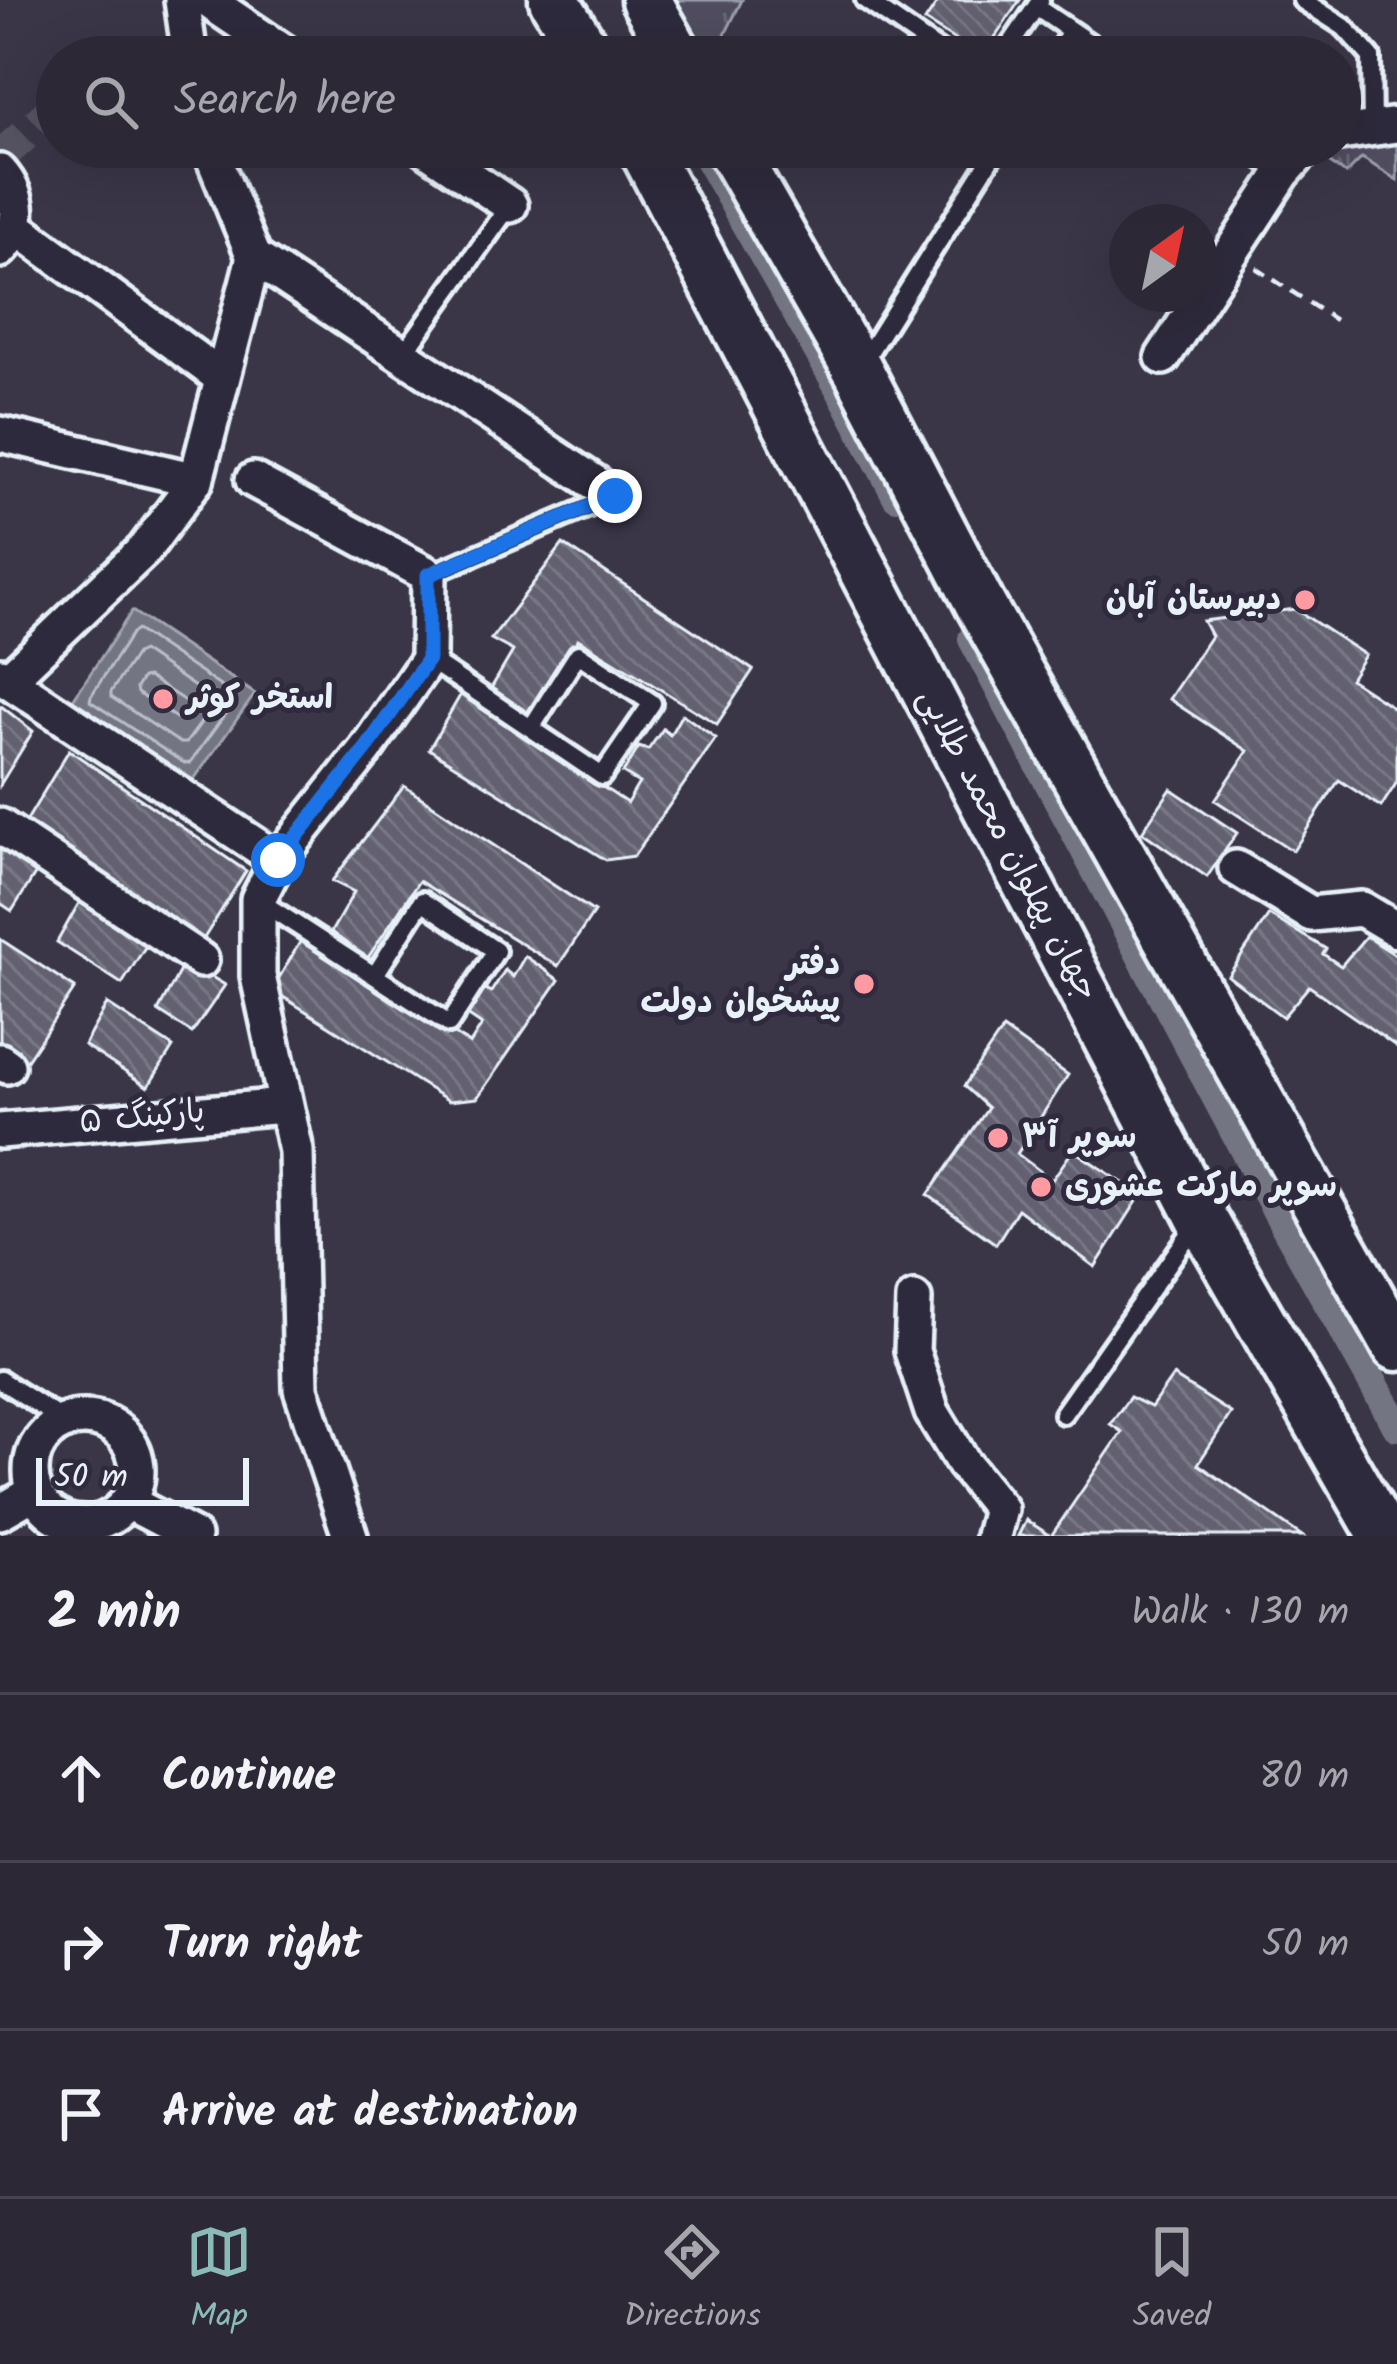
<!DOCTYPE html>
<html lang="en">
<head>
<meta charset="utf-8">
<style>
  body { margin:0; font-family:Kalam,"Playpen Sans Arabic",sans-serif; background:#34303e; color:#f1f3f6 }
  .compass { position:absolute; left:1109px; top:204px; width:108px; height:108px; border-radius:50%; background:#2c2836; box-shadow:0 12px 48px #0002; rotate:33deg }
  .scale { position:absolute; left:36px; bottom:30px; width:213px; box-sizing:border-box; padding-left:12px; border:6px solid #e8f1f8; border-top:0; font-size:33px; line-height:42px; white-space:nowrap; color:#e8f1f8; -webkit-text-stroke:9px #2f2a3d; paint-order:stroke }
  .stop { position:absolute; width:36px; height:36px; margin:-27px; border:9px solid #1a73e8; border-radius:50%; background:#fff }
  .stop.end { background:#1a73e8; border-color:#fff; box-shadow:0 3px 12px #0008 }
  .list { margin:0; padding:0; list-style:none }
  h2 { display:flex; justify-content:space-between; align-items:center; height:156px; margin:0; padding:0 48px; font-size:51px }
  h2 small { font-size:39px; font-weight:400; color:#a6a6ad }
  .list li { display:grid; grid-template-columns:78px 1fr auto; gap:36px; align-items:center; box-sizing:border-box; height:168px; padding:0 48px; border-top:3px solid #484451 }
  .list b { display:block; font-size:45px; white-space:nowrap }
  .list em { font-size:39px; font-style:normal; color:#a6a6ad }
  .icon { flex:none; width:66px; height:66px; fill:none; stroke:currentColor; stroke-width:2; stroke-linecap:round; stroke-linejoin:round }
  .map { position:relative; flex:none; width:1397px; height:1536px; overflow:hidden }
  .search { position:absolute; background:#2c2836; box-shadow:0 12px 48px #0002; left:36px; right:36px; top:36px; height:132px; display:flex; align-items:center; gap:30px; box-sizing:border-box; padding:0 42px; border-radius:66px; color:#a6a6ad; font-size:45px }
  .sheet { height:660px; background:#2c2836 }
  nav { display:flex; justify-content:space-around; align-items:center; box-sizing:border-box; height:168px; border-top:3px solid #484451; background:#2c2836; font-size:33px; color:#a6a6ad }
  nav a { display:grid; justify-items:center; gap:6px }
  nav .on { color:#8bbbb9 }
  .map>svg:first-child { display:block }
  .grass { fill:url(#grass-tufts); stroke:#9ca0ac; stroke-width:3 }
  .water { fill:#737482; stroke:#a2a6b1; stroke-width:3 }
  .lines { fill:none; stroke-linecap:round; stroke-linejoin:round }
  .shore { stroke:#b9bfc9; stroke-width:3 }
  .canal { stroke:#737482; stroke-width:30 }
  .building { fill:url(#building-back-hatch); stroke:#e8f1f8; stroke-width:3 }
  .street-tunnel { stroke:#545262; stroke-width:33; stroke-dasharray:33 16; stroke-linecap:butt }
  .lane-casing { stroke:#e8f1f8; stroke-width:26 }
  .street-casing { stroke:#e8f1f8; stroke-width:42 }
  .secondary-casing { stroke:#e8f1f8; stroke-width:57 }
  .path { stroke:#e8f1f8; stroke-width:4.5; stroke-dasharray:12 9; stroke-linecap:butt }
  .lane { stroke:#2f2a3d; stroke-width:16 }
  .street { stroke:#2f2a3d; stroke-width:33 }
  .secondary { stroke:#2f2a3d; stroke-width:48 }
  .route { stroke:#1a73e8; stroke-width:15 }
  .poi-dot { fill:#ff9aa2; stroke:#2f2a3d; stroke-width:4.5 }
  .labels { text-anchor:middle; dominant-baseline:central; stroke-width:10; stroke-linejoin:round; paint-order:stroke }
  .poi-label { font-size:33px; font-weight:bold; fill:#e8f1f8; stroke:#2f2a3d; text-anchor:start }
  .street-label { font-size:33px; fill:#e8f1f8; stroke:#2f2a3d }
</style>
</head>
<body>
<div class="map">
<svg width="1397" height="1536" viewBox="0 0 1397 1536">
  <defs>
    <pattern id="grass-tufts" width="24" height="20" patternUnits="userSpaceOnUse" patternTransform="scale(3)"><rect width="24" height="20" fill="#504e5f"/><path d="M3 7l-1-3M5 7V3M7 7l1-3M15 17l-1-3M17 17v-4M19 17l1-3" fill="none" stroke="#696877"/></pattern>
    <pattern id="building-back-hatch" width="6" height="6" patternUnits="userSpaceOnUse" patternTransform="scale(3)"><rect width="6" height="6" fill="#636171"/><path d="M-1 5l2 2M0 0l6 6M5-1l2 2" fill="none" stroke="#797886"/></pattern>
  </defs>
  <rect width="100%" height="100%" fill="#3a3648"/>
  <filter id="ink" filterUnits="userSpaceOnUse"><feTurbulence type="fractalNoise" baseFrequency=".00833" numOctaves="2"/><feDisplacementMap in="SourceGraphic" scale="24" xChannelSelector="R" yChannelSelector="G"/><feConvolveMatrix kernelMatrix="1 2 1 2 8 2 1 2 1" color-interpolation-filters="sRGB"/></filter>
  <g filter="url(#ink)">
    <!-- grass -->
    <g class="grass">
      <polygon points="662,0 742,0 714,57 692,57"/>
      <polygon points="1397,131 1397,180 1362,158 1346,174 1320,156 1326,147 1340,147"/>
    </g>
    <!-- water -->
    <polygon class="water" points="132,611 255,694 192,782 70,704"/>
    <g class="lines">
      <!-- shore -->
      <g class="shore">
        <polygon points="137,630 235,696 234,702 190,763 184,763 90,701 91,696 132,633"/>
        <polygon points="142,651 214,700 214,705 186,743 180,743 111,697 111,692 136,654"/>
        <polygon points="148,677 188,703 189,709 182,718 176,718 137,693 136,688 142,678"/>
      </g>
      <!-- canal -->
      <g class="canal">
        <polyline points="702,147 843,394 897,496"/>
        <polyline points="973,639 1278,1213 1397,1426"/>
      </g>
    </g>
    <!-- building -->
    <g class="building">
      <polygon points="939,0 1020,0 982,57 925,21"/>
      <polygon points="563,544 753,670 717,724 578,639 526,717 490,690 513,651 491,639"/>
      <polygon points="1295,609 1365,655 1350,679 1397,710 1397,782 1381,807 1339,780 1293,851 1215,800 1248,751 1169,699 1211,636 1203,621"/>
      <polygon points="461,694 627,803 639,783 623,773 639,747 648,750 663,729 670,735 682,714 716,738 634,856 606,860 429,749"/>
      <polygon points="1,706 33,731 0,785 0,708"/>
      <polygon points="69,750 246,871 201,943 24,825"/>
      <polygon points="404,786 594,912 558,966 419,881 367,959 331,932 354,892 332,881"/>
      <polygon points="1171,789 1237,833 1207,877 1142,832"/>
      <polygon points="0,847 37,871 12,911 0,903"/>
      <polygon points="80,901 147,944 122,984 57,942"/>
      <polygon points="1269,915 1326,949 1323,954 1341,966 1366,936 1397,956 1397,1047 1309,986 1283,1017 1228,976"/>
      <polygon points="304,935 470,1044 482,1025 466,1014 483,988 491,992 505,970 513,977 525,956 559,980 477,1098 449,1101 272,990"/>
      <polygon points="0,939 75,988 25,1063 0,1046"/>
      <polygon points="185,961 225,985 192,1033 158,1011"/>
      <polygon points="107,1004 173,1047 148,1087 84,1045"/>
      <polygon points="1003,1029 1068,1075 1017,1154 1052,1180 1073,1150 1141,1195 1095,1267 1018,1209 996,1244 928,1195 988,1108 964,1086"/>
      <polygon points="1173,1376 1231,1413 1198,1464 1302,1536 1018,1536 1026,1520 1051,1536 1122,1432 1110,1424 1130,1397 1151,1407"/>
    </g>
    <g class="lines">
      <!-- street-tunnel -->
      <polyline class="street-tunnel" points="0,157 57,106"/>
      <defs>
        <g id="lane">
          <polyline points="865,0 948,57"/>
          <polyline points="1302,0 1344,27 1371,57 1372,128"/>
          <polyline points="1036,7 1110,57"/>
          <polyline points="1002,57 1040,1"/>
          <polyline points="1055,57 1071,31"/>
          <polyline points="1244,147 1283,173"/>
          <polyline points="402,356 510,205"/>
          <polyline points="861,365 998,147"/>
          <polyline points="429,575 615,496"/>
          <polyline points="428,659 602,776 652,703 578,654 531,728"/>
          <polyline points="258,900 449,1024 496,951 422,901 375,975"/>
          <polyline points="0,1380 64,1421"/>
          <polyline points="1063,1414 1197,1223"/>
        </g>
        <g id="street">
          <polyline points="182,0 190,57"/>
          <polyline points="207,0 291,57"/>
          <polyline points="1340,133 1397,125"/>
          <polyline points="209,147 254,257 615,496"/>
          <polyline points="424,147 510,205"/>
          <path d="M 0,172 C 21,196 23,227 0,250"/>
          <polyline points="16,227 222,378"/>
          <polyline points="1163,357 1283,173 1306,147"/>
          <polyline points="0,434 196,480"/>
          <polyline points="253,480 429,575 428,659 366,749 278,860 258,899 258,976 296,1151 301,1389 350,1536"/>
          <polyline points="0,675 278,860"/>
          <polyline points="9,679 144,550 196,480 254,257"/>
          <polyline points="0,826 201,960"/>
          <polyline points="1236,868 1311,914 1362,909 1397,930"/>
          <polyline points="0,1061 7,1066"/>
          <polyline points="0,1131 284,1106"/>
          <polyline points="914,1299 912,1351 932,1412 963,1463 1000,1509 993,1536"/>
          <circle cx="84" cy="1471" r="53"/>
          <polyline points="128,1502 193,1536"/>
          <polyline points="0,1512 35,1492"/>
        </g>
        <g id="secondary">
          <polyline points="554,0 589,57"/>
          <polyline points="646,0 678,57"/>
          <polyline points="643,147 1201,1217 1384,1536"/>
          <polyline points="730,147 858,370 980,604 1397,1346"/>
        </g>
      </defs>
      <!-- lane casing -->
      <use href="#lane" class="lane-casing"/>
      <!-- street casing -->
      <use href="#street" class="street-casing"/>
      <!-- secondary casing -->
      <use href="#secondary" class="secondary-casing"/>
      <!-- path -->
      <polyline class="path" points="1256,268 1335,320"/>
      <!-- lane -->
      <use href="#lane" class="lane"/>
      <!-- street -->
      <use href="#street" class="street"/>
      <!-- secondary -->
      <use href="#secondary" class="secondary"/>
    </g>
  </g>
  <g class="lines" filter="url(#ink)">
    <!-- route -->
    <polyline class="route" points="278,860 366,749 428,659 428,575 615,496"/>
  </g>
  <!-- markers -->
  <g class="poi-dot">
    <circle cx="1305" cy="600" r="12"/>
    <circle cx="163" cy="699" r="12"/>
    <circle cx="864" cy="984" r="12"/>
    <circle cx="998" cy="1138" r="12"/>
    <circle cx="1041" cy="1187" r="12"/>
  </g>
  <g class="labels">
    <!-- poi labels -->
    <g class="poi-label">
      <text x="1281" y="600" text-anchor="end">دبیرستان آبان</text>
      <text x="187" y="699">استخر کوثر</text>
      <text x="840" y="965" text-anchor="end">دفتر<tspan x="840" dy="38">پیشخوان دولت</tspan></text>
      <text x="1022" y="1138">سوپر آ۳</text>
      <text x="1065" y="1187">سوپر مارکت عشوری</text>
    </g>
    <!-- street labels -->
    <g class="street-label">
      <text transform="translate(1007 845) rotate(62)">جهان پهلوان محمد طلایی</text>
      <text transform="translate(142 1118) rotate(-5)">پارکینگ ۵</text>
    </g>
  </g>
</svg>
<svg class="compass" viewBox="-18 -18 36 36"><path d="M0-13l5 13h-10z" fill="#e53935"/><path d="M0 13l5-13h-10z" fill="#a6a6ad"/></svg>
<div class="scale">50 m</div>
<div class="stop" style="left:278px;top:860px"></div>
<div class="stop end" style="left:615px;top:496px"></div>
<div class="search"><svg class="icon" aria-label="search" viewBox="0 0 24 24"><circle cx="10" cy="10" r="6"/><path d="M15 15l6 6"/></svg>Search here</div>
</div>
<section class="sheet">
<h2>2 min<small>Walk · 130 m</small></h2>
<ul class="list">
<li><svg class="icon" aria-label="ahead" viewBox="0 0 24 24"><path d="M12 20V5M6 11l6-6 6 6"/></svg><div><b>Continue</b></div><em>80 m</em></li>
<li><svg class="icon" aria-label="right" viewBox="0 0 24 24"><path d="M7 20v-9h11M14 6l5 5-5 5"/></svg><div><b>Turn right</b></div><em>50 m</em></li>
<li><svg class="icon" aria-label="arrive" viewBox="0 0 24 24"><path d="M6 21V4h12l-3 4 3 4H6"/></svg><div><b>Arrive at destination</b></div></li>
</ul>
</section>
<nav>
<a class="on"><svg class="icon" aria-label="map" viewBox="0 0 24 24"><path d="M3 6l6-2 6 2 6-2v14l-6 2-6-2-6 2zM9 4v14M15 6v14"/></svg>Map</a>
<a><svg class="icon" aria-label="directions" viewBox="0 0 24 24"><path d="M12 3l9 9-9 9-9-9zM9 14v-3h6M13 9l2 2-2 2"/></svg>Directions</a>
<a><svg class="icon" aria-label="saved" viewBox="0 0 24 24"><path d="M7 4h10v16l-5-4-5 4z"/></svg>Saved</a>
</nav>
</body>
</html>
